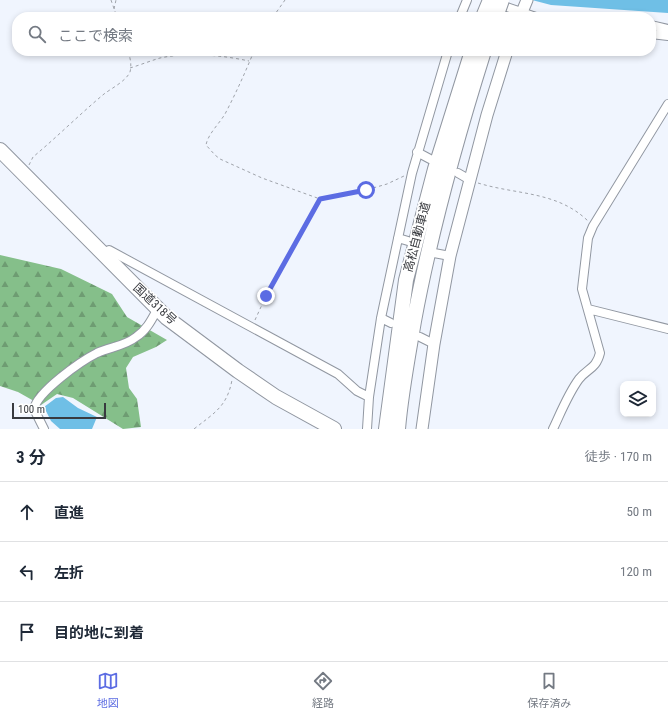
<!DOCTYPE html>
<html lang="ja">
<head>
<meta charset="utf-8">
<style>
	body { margin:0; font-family:"Roboto Condensed","Noto Sans JP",sans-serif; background:#f2f2f3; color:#1f2937 }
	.controls { position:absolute; right:12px; bottom:12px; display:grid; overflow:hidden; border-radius:8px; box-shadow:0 2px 6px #0003 }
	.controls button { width:36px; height:36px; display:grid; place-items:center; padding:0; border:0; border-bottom:1px solid #e0e1e3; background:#fff; color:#1f2937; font:20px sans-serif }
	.scale { position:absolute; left:12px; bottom:10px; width:94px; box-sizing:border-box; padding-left:4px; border:2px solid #383a3f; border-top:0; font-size:11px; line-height:14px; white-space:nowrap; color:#383a3f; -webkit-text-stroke:3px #fff; paint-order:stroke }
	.stop { position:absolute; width:12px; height:12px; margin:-9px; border:3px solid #5c6ce3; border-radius:50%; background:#fff }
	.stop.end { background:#5c6ce3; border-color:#fff; box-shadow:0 1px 4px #0008 }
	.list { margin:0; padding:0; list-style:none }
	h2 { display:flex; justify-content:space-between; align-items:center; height:52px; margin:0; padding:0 16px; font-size:17px }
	h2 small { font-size:13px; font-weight:400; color:#747a83 }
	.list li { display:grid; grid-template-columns:26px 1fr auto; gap:12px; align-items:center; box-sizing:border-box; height:60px; padding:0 16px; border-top:1px solid #e0e1e3 }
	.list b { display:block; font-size:15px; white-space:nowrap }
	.list em { font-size:13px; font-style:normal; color:#747a83 }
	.icon { flex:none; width:22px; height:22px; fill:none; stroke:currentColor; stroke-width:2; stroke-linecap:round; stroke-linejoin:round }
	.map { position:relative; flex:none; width:668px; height:429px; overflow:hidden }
	.search { position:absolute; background:#fff; box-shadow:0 2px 6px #0003; left:12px; right:12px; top:12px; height:44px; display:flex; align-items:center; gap:10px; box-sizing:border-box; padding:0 14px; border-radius:16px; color:#747a83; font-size:15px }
	.sheet { height:232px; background:#fff }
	nav { display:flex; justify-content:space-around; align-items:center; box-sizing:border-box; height:56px; border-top:1px solid #e0e1e3; background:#fff; font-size:11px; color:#747a83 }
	nav a { display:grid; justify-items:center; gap:2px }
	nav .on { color:#5c6ce3 }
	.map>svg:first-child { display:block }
</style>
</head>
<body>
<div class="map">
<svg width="668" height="429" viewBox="0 0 668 429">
	<defs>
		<pattern id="forest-firs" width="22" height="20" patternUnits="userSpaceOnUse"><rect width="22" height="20" fill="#85bf8a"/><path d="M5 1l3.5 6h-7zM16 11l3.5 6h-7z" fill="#6e9c72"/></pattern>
	</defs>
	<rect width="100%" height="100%" fill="#f0f5fe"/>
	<path fill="url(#forest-firs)" d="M 0,255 L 61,269 L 112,294 L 127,317 L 167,340 L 156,347 L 133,357 L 126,368 L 129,388 L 137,399 L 141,427 L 123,429 L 73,398 L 57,394 L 41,405 L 18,392 L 0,386 Z"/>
	<path fill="#6fbfe6" d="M 532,0 L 668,0 L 668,13 L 551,5 Z
		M 63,397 L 78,408 L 97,417 L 92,429 L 60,429 L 51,421 L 44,407 L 56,398 Z"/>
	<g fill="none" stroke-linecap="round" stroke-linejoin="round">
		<defs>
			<path id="street" d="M 498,4 L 536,17
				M 460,17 L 467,0
				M 651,25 L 668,29
				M 651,34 L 668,36
				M 417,152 L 430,159
				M 458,173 L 470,180
				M 398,238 L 408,241
				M 103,253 L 109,250 L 338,374 L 357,391 L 369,397
				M 434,253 L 450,256
				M 588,309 L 668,329
				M 381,318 L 391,323
				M 420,337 L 434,344
				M 44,429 L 34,409 C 37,392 81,361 97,353 C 110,347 125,346 136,337 C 147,330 152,319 158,308
				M 367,429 L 369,397 L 381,318 L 412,173 L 448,51
				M 553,429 C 561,412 568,394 579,379 C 588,368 596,369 600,353 L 582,289 L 588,238 L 593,226 L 668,104"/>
			<path id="secondary" d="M 520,17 L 527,0
				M 422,429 L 434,344 L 450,256 L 487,115 L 507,51"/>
			<path id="highway" d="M 0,150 L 167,318 L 238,371 L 276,397 L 334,429
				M 386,429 L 406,280 L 435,169 L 472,51
				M 398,429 C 401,393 408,357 414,321 C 431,229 456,140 484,51"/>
		</defs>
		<use href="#street" stroke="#9197a1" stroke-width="10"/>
		<use href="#secondary" stroke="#9197a1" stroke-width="13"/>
		<use href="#highway" stroke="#9197a1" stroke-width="16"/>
		<path stroke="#9fa3aa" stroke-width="1" stroke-dasharray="3 3" stroke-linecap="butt" d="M 111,0 L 117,17
			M 114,9 L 116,0
			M 273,17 L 285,0
			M 254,51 C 245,73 236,93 225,114 C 219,124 208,134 206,145 L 215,155 L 220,159 L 262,178 L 320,199 L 366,190 L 387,184 L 404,176
			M 130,68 C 140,65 150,61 160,58 C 188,52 221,55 249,61
			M 29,165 L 33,157 C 57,137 80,114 104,94 C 112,88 126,81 130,72 C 132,65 130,57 128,51
			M 478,183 C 517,195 557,191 588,221
			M 255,320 L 266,296 L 319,200
			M 194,429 C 214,413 227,407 232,380"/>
		<use href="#street" stroke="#fff" stroke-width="8"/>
		<use href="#secondary" stroke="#fff" stroke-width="11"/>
		<use href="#highway" stroke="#fff" stroke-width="14"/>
		<defs>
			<path id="highway-bridge" d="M 483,17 L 490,0
				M 496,17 L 502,0"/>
		</defs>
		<use href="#highway-bridge" stroke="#9197a1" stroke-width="16" stroke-linecap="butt"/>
		<use href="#highway-bridge" stroke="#fff" stroke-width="14"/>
	</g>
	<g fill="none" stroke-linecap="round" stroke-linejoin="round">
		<path stroke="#5c6ce3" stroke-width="5" d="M 266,296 L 320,199 L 366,190"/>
	</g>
	<g text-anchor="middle" stroke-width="3.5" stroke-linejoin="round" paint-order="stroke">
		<g font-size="12" fill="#383a3f" stroke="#fff">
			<text transform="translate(417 237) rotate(-75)" y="4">高松自動車道</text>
			<text transform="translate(155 304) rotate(43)" y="4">国道318号</text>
		</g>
	</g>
</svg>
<div class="controls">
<button><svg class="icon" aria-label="layers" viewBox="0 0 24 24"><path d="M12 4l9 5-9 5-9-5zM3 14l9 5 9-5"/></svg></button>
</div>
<div class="scale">100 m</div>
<div class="stop" style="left:366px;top:190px"></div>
<div class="stop end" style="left:266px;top:296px"></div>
<div class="search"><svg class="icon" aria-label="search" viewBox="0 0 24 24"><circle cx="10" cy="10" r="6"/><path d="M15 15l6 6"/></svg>ここで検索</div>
</div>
<section class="sheet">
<h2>3 分<small>徒歩 · 170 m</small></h2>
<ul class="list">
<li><svg class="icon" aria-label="ahead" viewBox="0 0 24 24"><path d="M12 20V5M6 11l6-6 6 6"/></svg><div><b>直進</b></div><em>50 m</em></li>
<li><svg class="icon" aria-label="left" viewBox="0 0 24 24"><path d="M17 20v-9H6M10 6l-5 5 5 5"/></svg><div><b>左折</b></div><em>120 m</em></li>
<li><svg class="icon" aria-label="arrive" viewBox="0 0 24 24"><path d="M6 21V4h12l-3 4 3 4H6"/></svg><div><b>目的地に到着</b></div></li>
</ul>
</section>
<nav>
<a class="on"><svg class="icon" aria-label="map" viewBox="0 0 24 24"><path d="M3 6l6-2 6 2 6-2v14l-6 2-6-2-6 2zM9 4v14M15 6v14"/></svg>地図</a>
<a><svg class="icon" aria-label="directions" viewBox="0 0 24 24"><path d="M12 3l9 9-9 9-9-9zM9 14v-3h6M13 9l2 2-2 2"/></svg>経路</a>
<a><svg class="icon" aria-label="saved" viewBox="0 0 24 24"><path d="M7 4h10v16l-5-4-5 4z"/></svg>保存済み</a>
</nav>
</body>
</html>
